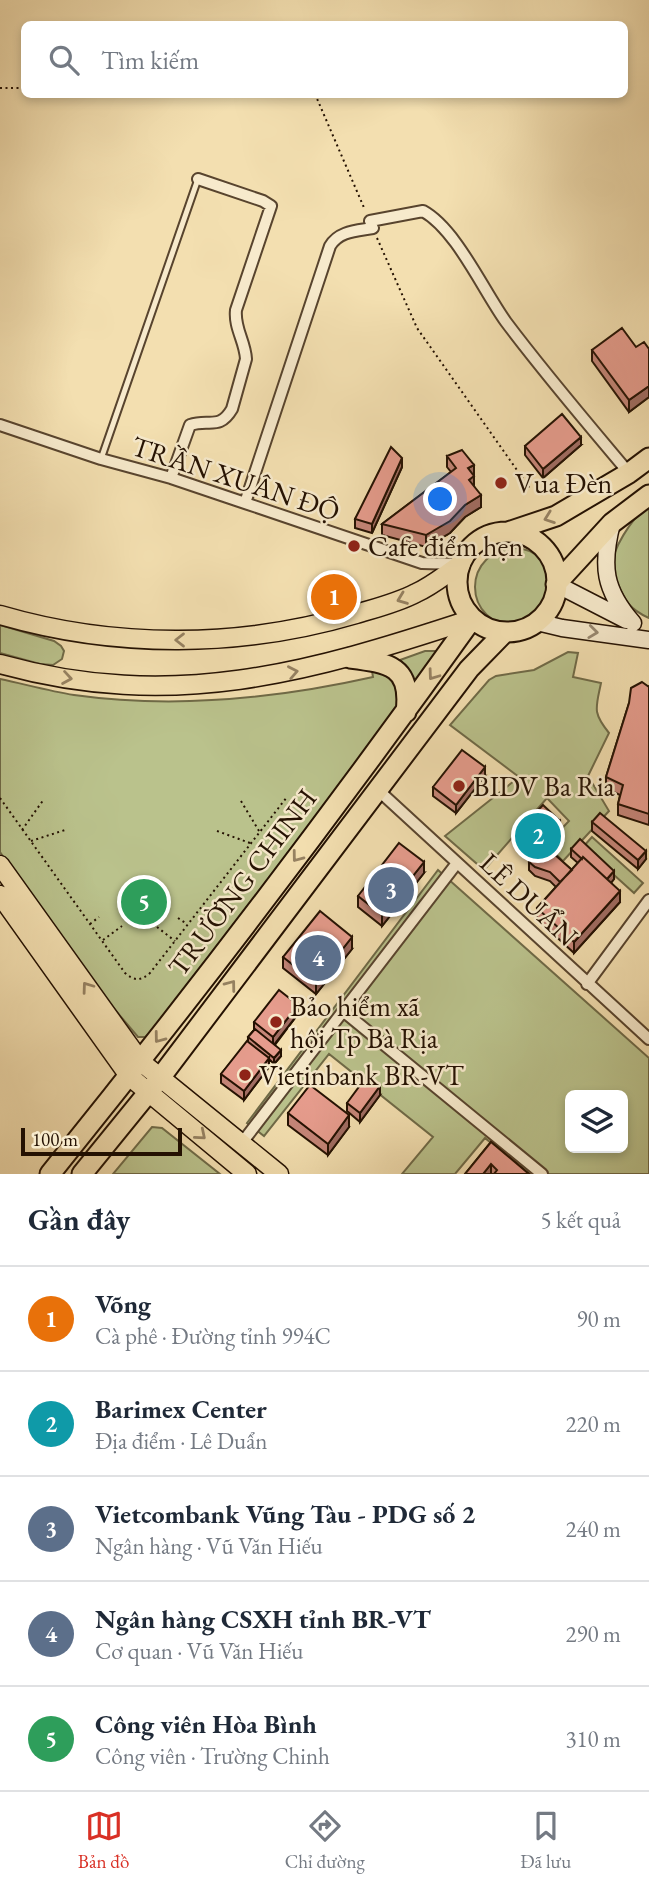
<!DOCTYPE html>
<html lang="vi">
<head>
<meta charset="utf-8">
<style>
	body { margin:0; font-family:"EB Garamond",serif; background:#f2f2f3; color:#1f2937 }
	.controls { position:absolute; right:21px; bottom:21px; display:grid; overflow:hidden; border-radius:10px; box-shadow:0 4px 10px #0003 }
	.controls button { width:63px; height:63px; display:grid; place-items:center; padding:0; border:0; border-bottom:2px solid #e0e1e3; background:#fff; color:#1f2937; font:35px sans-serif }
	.scale { position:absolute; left:21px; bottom:18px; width:161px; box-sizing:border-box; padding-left:7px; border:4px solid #241102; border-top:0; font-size:19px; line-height:24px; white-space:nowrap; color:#241102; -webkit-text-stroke:5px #f7eacc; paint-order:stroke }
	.you { position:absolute; left:441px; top:500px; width:24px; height:24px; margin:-18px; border:5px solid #fff; border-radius:50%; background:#1a73e8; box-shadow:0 0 0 10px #1a73e833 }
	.badge { display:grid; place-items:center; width:46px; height:46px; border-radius:50%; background:#d93025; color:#fff; font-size:23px; font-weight:700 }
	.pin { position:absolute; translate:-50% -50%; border:4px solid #fff; box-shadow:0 2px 7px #0006 }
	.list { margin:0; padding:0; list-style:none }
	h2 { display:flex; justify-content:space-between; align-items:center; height:91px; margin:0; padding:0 28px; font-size:30px }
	h2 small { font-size:23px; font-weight:400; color:#747a83 }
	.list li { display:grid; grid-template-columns:46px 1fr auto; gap:21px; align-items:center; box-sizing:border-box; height:105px; padding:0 28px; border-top:2px solid #e0e1e3 }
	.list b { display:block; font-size:26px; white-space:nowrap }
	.list p { margin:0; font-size:23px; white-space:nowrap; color:#747a83 }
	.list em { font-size:23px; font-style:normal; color:#747a83 }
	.icon { flex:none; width:38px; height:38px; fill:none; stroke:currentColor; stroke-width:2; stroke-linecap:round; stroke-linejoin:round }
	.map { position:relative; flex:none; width:649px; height:1174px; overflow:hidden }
	.search { position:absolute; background:#fff; box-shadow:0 4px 10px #0003; left:21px; right:21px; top:21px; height:77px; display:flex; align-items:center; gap:18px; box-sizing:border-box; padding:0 24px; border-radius:10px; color:#747a83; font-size:26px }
	.sheet { height:616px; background:#fff }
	nav { display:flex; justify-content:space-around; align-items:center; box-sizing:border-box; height:98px; border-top:2px solid #e0e1e3; background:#fff; font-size:19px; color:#747a83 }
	nav a { display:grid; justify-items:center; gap:4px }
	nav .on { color:#d93025 }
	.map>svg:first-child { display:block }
</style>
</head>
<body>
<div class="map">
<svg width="649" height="1174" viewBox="0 0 649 1174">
	<rect width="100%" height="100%" fill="#f3dfb0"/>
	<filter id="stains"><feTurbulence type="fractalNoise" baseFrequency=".00286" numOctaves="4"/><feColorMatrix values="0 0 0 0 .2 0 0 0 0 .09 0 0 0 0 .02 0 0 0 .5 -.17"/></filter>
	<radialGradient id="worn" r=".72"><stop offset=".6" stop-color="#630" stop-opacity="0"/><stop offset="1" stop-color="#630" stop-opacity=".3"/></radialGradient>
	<path fill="#bac28c" stroke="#6f6a47" stroke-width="2" fill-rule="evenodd" d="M 649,505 L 649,618 C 629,609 625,601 617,582 C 615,579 612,576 612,572 C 609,551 633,517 649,505 Z
		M475 587a39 39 0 1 1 78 0a39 39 0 1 1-78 0Z
		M 0,625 L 54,641 L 61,646 L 64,651 L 62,659 L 53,665 L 40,664 L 0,653 Z
		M 425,651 L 435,651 L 438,653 L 417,689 L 409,671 L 400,660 Z
		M 568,652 L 578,653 L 573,677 L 601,683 C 596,708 592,712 609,733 L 588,776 L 609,811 L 563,861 L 546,845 L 569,821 L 547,798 L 484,870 L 445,836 L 519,777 L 450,725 L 489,680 L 496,676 L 534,670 Z
		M 372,671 L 390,671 L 405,701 L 158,1027 L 145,1037 L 138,1037 L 89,979 L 0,852 L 0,679 C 24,684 49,691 74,695 C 174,709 275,699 373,677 Z
		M 592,837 L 643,883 L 634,893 L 583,847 Z
		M 438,870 L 649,1058 L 649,1174 L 528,1174 L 485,1138 L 455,1174 L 402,1174 L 433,1137 L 329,1054 L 264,1136 L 247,1123 ZM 570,1095 L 623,1095 L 623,1148 L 570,1148 Z
		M 152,1127 L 162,1128 L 220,1174 L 113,1174 Z"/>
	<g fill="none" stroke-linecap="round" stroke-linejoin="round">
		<defs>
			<path id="lane" d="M 101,459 L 198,179"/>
			<path id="street" d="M 370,221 L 423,211 C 456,229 483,290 506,322 C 545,374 587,423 629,473
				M 0,425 L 101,459 L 171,478 L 245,503 L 422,563 L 458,564
				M 171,478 L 190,425 C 209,418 219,431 232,409 L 246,359 C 245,341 234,328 236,310 L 271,206 L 263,201 L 198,179
				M 245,503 L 330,246 C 339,231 356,231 373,228
				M 378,790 L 649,1039
				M 587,984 L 649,900
				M 343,1011 L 542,1174
				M 241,1144 L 457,863"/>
			<path id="secondary" d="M 612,523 C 601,566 604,590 633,623
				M 556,584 L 626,620
				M 537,622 L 562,628 L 649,640"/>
			<path id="primary" d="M 0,615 C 116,649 241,648 356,614 C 376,608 397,603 416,593 C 432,586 446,574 461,564
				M 0,664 C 173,712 308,673 472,619
				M 0,865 L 141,1062 L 279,1174
				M 0,895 L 129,1076 L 247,1174"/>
			<path id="highway" d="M 508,532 L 556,516 L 629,473 L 649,458
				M457 582a50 50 0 1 1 100 0a50 50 0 1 1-100 0Z
				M 556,584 L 612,523 L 649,495
				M 350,658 C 389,663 412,666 406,712
				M 50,1174 C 196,993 337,808 472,619
				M 82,1174 L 160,1078 L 469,669 L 505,632"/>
		</defs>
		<use href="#lane" stroke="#58442e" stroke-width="9"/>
		<use href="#street" stroke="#58442e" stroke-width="14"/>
		<use href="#secondary" stroke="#241102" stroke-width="19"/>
		<use href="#primary" stroke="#241102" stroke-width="21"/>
		<use href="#highway" stroke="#241102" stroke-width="23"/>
		<path stroke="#241102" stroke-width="2" stroke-dasharray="2 3.5" stroke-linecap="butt" d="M 0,88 L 24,88
			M 315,94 L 365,210
			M 377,238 L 417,328 L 531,490
			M 0,798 L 125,973 C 134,981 141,981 150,973 L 287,797
			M 241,801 L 259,831
			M 22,830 L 44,799
			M 217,831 L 250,843
			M 31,841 L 65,830
			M 178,918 L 187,924
			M 90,924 L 99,917
			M 157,927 L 175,941
			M 103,940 L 122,926"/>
		<use href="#lane" stroke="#f7eacc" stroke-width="5"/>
		<use href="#street" stroke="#f7eacc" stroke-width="10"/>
		<use href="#secondary" stroke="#f7eacc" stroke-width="16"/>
		<use href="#primary" stroke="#f3dfb0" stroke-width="18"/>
		<use href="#highway" stroke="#f3dfb0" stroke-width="19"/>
	</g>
	<path fill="#c68679" stroke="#241102" stroke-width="2" d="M 636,347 L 649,349 L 649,397 L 629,412 L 592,361 L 592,350 Z
		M 581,445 L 543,478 L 525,455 L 525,446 Z
		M 447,456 L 474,465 L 474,486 L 481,507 L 465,517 L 450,533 L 426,547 L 382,535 L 382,524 L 451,472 L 447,467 Z
		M 402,467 L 372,533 L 355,528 L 355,519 Z
		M 649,686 L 649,825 L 618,815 L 618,804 L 620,795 L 606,788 L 606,777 L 629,703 Z
		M 485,776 L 456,813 L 433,796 L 433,787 Z
		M 592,822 L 646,859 L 638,869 L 592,831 Z
		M 560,830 L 545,846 L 572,870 L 578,863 L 571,857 L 571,849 L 614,879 L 611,883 L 620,902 L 574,953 L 537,919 L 537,908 L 556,887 L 550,881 L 535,876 L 529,870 L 529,862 L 533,857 L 516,842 L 516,833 Z
		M 424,873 L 382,926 L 358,907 L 358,896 Z
		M 352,949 L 316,994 L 283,968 L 283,957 Z
		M 298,1014 L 275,1045 L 281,1056 L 274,1064 L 269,1059 L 269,1067 L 244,1100 L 221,1083 L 221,1074 L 248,1042 L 248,1037 L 254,1030 L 254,1022 Z
		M 380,1095 L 360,1122 L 347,1111 L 347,1103 Z
		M 288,1113 L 349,1127 L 328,1155 L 288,1125 Z
		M 491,1142 L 529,1174 L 465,1174 Z"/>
	<path fill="#a16d63" stroke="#241102" stroke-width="2" d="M 649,386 L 649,397 L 629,412 L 629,400 Z
		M 581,437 L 581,445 L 543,478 L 543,469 Z
		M 402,458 L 402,467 L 372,533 L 372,524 Z
		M 474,465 L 474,487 L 469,492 L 468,468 Z
		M 481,495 L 481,507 L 465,517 L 450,533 L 426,547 L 426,535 L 465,505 Z
		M 485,767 L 485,776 L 456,813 L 456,805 Z
		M 560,821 L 560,830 L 534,858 L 534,849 Z
		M 646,851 L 646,859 L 638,869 L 638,860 Z
		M 424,862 L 424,873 L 382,926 L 382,915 Z
		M 614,871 L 614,879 L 606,889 L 606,880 Z
		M 620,891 L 620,902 L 574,953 L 574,942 Z
		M 352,937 L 352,949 L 316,994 L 316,983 Z
		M 298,1005 L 298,1014 L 273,1046 L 273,1037 Z
		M 281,1050 L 281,1056 L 274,1064 L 274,1058 Z
		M 269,1058 L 269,1067 L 244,1100 L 244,1091 Z
		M 380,1086 L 380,1095 L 360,1122 L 360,1113 Z
		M 349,1115 L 349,1127 L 328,1155 L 328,1144 Z
		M 491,1164 L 491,1174 L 483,1174 Z"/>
	<path fill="#e69c8d" stroke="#241102" stroke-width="2" d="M 622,328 L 636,347 L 644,342 L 649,349 L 649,386 L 629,400 L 592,350 Z
		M 562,414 L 581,437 L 543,469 L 525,446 Z
		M 391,447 L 402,458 L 372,524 L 355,519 Z
		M 462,450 L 474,465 L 468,468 L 474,476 L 469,480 L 481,495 L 465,505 L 450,521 L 426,535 L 382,524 L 456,468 L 447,456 Z
		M 642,682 L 649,687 L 649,814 L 618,804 L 623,785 L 606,777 L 629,703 L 631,688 Z
		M 462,750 L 485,767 L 456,805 L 433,787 Z
		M 543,805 L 560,821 L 534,849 L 516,833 Z
		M 600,813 L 646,851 L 638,860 L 592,822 Z
		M 580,839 L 614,871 L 607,879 L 583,857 L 582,859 L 571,849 Z
		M 399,843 L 424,862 L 382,915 L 358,896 Z
		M 544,845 L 572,870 L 560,882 L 550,872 L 535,867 L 529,862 Z
		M 583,857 L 620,891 L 574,942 L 537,908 Z
		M 320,911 L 352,937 L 316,983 L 283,957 Z
		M 279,990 L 298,1005 L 273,1037 L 254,1022 Z
		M 255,1029 L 281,1050 L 274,1058 L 248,1037 Z
		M 247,1041 L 269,1058 L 244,1091 L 221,1074 Z
		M 367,1076 L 380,1086 L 360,1113 L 347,1103 Z
		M 310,1085 L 349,1115 L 328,1144 L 288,1113 Z
		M 491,1142 L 529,1174 L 494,1174 L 497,1170 L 491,1164 L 483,1174 L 465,1174 Z"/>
	<defs><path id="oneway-chevron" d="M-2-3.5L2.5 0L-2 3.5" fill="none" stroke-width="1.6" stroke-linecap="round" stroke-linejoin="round" transform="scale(1.75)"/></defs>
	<g stroke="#968262">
		<use href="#oneway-chevron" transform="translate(549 518) rotate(160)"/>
		<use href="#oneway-chevron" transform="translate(402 599) rotate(159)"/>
		<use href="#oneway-chevron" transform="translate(180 640) rotate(-180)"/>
		<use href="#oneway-chevron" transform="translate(293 672) rotate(-11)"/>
		<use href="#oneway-chevron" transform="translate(433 675) rotate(126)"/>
		<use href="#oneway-chevron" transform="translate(67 678) rotate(9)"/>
		<use href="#oneway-chevron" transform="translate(297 857) rotate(127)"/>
		<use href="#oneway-chevron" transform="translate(231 985) rotate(-53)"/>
		<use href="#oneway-chevron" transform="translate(87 987) rotate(-126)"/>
		<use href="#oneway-chevron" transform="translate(159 1038) rotate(127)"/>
		<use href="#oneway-chevron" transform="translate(201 1135) rotate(40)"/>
	</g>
	<use stroke="#988871" href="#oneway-chevron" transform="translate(593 632) rotate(7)"/>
	<g fill="#8f2418" stroke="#f7eacc" stroke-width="2.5">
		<circle cx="501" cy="483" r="7"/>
		<circle cx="354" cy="546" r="7"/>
		<circle cx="459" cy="786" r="7"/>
		<circle cx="276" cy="1022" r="7"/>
		<circle cx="245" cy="1075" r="7"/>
	</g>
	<g text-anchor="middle" stroke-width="5" stroke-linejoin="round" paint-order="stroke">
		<g font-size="28" fill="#241102" stroke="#f7eacc">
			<text transform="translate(236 478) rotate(18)" y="10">TRẦN XUÂN ĐỘ</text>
			<text transform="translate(242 882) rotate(-53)" y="10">TRƯỜNG CHINH</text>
			<text transform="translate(529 899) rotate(43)" y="10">LÊ DUẨN</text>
		</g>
		<g font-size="28" fill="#241102" stroke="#f7eacc" text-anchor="start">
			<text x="515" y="493">Vua Đèn</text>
			<text x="368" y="556">Cafe điểm hẹn</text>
			<text x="473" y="796">BIDV Ba Ria</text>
			<text x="290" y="1016">Bảo hiểm xã<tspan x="290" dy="32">hội Tp Bà Rịa</tspan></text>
			<text x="259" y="1085">Vietinbank BR-VT</text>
		</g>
	</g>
	<rect width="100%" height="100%" filter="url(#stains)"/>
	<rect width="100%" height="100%" fill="url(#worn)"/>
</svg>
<div class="controls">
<button><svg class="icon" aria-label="layers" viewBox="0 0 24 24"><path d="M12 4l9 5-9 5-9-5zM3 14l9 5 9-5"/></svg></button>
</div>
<div class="scale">100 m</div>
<div class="you"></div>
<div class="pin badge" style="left:334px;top:597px;background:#e8710a">1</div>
<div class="pin badge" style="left:538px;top:836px;background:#0f9aa8">2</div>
<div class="pin badge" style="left:391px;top:890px;background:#5c6f8a">3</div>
<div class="pin badge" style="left:318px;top:958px;background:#5c6f8a">4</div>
<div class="pin badge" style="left:144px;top:902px;background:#2e9e5b">5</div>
<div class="search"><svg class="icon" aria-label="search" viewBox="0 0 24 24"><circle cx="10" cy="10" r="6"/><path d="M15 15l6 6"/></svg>Tìm kiếm</div>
</div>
<section class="sheet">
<h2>Gần đây<small>5 kết quả</small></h2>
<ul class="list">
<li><span class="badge" style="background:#e8710a">1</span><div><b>Võng</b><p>Cà phê · Đường tỉnh 994C</p></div><em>90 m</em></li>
<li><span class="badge" style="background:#0f9aa8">2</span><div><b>Barimex Center</b><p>Địa điểm · Lê Duẩn</p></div><em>220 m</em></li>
<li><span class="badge" style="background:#5c6f8a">3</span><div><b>Vietcombank Vũng Tàu - PDG số 2</b><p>Ngân hàng · Vũ Văn Hiếu</p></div><em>240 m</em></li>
<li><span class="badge" style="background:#5c6f8a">4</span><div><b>Ngân hàng CSXH tỉnh BR-VT</b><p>Cơ quan · Vũ Văn Hiếu</p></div><em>290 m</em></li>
<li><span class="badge" style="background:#2e9e5b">5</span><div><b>Công viên Hòa Bình</b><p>Công viên · Trường Chinh</p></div><em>310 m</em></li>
</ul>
</section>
<nav>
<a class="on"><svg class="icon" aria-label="map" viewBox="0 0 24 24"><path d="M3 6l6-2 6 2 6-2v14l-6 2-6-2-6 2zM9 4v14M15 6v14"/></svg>Bản đồ</a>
<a><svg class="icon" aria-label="directions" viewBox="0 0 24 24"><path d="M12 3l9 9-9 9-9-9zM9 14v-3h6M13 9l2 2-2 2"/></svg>Chỉ đường</a>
<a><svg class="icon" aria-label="saved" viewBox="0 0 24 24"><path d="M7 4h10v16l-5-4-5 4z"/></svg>Đã lưu</a>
</nav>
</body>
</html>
